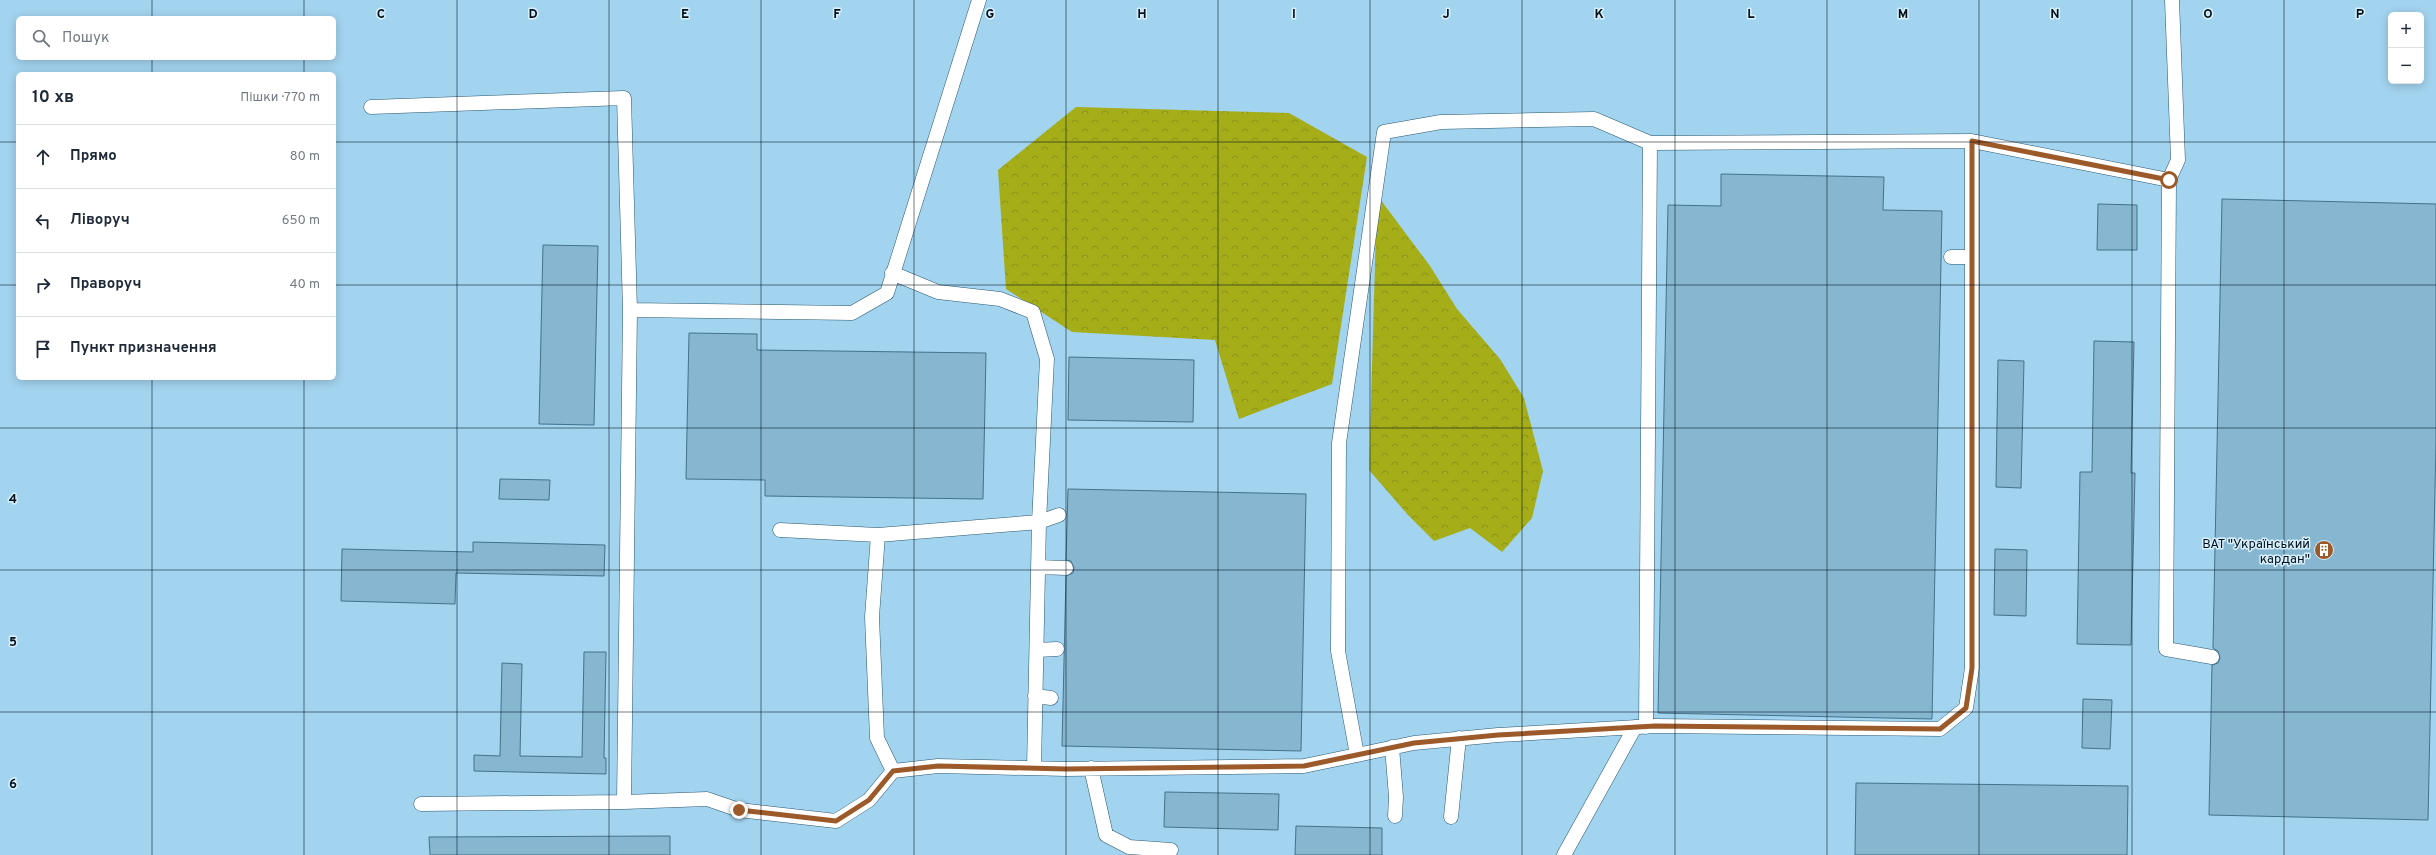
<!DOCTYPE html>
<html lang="uk">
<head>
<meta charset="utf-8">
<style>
	body { margin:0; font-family:Overpass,sans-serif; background:#f6f6f7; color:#1f2937 }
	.controls { position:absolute; right:12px; top:12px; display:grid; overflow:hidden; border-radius:6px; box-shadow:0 2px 10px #0003 }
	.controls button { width:36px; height:36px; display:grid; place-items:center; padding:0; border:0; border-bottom:1px solid #e0e1e3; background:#fff; color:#1f2937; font:20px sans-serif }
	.stop { position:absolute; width:12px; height:12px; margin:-9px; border:3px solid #9c5929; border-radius:50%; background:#fff }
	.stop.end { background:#9c5929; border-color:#fff; box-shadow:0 1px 4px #0008 }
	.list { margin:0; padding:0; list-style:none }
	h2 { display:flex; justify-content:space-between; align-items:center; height:52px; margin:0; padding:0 16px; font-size:17px }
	h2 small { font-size:13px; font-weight:400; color:#747a83 }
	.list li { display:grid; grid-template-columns:26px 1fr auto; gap:12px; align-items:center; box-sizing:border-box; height:64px; padding:0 16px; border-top:1px solid #e0e1e3 }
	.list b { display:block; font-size:15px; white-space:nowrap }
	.list em { font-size:13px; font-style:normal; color:#747a83 }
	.icon { flex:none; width:22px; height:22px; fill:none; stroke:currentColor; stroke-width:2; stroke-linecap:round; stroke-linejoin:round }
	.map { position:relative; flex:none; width:2436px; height:855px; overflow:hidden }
	.search { position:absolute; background:#fff; box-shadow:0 2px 10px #0003; left:16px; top:16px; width:320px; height:44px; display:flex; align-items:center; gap:10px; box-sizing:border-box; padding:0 14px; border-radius:6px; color:#747a83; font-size:15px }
	.panel { position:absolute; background:#fff; box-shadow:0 2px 10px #0003; left:16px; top:72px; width:320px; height:308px; border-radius:6px }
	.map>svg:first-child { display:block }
</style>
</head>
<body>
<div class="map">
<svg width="2436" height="855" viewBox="0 0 2436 855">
	<defs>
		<pattern id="forest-crowns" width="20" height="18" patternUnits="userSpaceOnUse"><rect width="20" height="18" fill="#a5ad19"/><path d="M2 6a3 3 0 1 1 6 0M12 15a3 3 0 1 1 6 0" fill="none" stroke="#8c9416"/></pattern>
	</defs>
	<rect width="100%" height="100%" fill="#a2d3ef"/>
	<path fill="url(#forest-crowns)" d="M 1076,107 L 1289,113 L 1367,157 L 1332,384 L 1239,419 L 1215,340 L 1072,332 L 1006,289 L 998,170 Z
		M 1377,195 L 1430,266 L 1457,309 L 1500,359 L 1524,398 L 1543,471 L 1532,518 L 1502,552 L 1470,528 L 1434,541 L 1408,515 L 1369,470 Z"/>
	<path fill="#86b6d0" stroke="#44728b" d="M 1721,174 L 1884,177 L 1883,210 L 1942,211 L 1932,719 L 1658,713 L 1668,205 L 1721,206 Z
		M 2222,199 L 2436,204 L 2436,442 L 2428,820 L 2209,815 L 2212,665 L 2218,663 L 2220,658 L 2218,651 L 2213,648 Z
		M 2098,204 L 2137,205 L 2137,250 L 2097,250 Z
		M 543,245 L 598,246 L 594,425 L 539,424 Z
		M 689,333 L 757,334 L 757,350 L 986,353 L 983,499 L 765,496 L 765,480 L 686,479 Z
		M 2094,341 L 2134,342 L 2131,473 L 2135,473 L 2131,645 L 2077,644 L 2080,472 L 2092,472 Z
		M 1069,357 L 1194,360 L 1193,422 L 1068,420 Z
		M 1998,360 L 2024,361 L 2021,488 L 1996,487 Z
		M 500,479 L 550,480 L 549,500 L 499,499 Z
		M 1068,489 L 1306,494 L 1301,751 L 1062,746 L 1066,576 L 1073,573 L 1074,568 L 1071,561 L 1066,560 Z
		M 473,542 L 605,545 L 604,576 L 456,573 L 455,604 L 341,601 L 342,549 L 473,552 Z
		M 1995,549 L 2027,550 L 2026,616 L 1994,615 Z
		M 584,652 L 606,652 L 604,758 L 606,758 L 606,774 L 474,771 L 474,755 L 500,756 L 502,663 L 522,664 L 520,756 L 582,757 Z
		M 2083,699 L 2112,700 L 2110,749 L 2082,748 Z
		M 1856,783 L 2128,786 L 2127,855 L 1855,855 Z
		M 1165,792 L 1279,794 L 1278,830 L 1164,827 Z
		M 1296,826 L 1382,828 L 1382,855 L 1295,855 Z
		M 670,836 L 670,855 L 430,855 L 429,837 Z"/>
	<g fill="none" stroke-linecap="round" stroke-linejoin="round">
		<defs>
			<path id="street" d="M 371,107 L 624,98 L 630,310 L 852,313 L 887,293 L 979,0
				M 2169,180 L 2166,649 L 2212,657
				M 1951,257 L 1972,257
				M 780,530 L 878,535 L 1039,522 L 1047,359 L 1033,312 L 1000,299 L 938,292 L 892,273
				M 878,535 L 872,617 L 877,738 L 893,771
				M 1038,567 L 1066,568
				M 1037,650 L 1057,649
				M 1035,696 L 1051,698
				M 1646,727 L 1650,143 L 1972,141
				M 1392,747 L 1396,797 L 1395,816
				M 1357,755 L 1338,651 L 1339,443 L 1384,132 L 1441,122 L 1594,119 L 1650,143
				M 1034,768 L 1039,522 L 1059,515
				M 1091,768 L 1106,835 L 1129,847 L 1171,850
				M 624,802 L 707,799 L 739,810 L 836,821 L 869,800 L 893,771 L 938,766 L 1066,769 L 1304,766 L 1414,743 L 1498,735 L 1655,726 L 1940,729 L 1966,708 L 1972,668 L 1972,141 L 2169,180 L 2178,160 L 2172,0
				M 421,804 L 624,802 L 630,310
				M 1451,817 L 1459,738
				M 1564,855 L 1635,727"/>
		</defs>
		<use href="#street" stroke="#2a586f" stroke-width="15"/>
		<use href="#street" stroke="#fff" stroke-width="14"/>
	</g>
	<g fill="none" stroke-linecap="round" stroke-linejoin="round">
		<path stroke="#9c5929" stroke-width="5" d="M 739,810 L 836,821 L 869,800 L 893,771 L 938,766 L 1066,769 L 1304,766 L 1414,743 L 1498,735 L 1655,726 L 1940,729 L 1966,708 L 1972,668 L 1972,141 L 2169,180"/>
	</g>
	<path fill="none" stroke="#011019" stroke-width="1" stroke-opacity="0.55" d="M 152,0 L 152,18M 304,0 L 304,18M 457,0 L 457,855M 609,0 L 609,855M 761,0 L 761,855M 914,0 L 914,855M 1066,0 L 1066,855M 1218,0 L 1218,855M 1370,0 L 1370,855M 1522,0 L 1522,855M 1675,0 L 1675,855M 1827,0 L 1827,855M 1979,0 L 1979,855M 2132,0 L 2132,855M 2284,0 L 2284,855M 152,58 L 152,74M 304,58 L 304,74M 0,142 L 18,142M 334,142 L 2436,142M 0,285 L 18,285M 334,285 L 2436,285M 152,378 L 152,855M 304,378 L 304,855M 0,428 L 2436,428M 0,570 L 2436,570M 0,712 L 2436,712"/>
	<defs>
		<symbol id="building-disc" viewBox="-11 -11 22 22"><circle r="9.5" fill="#9c5929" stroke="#d8f0fe"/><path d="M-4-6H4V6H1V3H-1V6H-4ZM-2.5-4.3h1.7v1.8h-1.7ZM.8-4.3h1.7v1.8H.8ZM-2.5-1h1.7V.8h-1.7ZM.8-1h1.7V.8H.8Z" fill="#fff"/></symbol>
	</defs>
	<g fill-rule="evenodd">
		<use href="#building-disc" x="2313" y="539" width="22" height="22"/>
	</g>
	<g text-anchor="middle" stroke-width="3" stroke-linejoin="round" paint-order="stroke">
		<g font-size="13" fill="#011019" stroke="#d8f0fe" text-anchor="end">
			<text x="2310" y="548">ВАТ "Український<tspan x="2310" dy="15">кардан"</tspan></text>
		</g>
	</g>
	<g font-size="13" text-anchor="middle" font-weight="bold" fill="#011019" stroke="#d8f0fe" stroke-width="3" stroke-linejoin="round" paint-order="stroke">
		<text x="381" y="18">C</text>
		<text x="533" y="18">D</text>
		<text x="685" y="18">E</text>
		<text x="837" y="18">F</text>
		<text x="990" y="18">G</text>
		<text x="1142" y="18">H</text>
		<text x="1294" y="18">I</text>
		<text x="1446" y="18">J</text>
		<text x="1599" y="18">K</text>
		<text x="1751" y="18">L</text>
		<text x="1903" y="18">M</text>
		<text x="2055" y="18">N</text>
		<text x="2208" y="18">O</text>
		<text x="2360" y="18">P</text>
		<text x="13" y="503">4</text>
		<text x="13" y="646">5</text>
		<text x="13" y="788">6</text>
	</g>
</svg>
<div class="controls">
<button>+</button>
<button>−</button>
</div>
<div class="stop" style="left:2169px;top:180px"></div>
<div class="stop end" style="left:739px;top:810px"></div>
<div class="search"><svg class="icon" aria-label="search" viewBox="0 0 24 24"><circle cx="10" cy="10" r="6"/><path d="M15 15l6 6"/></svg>Пошук</div>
<section class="panel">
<h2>10 хв<small>Пішки · 770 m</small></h2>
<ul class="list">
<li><svg class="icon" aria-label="ahead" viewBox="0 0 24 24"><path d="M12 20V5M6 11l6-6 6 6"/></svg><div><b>Прямо</b></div><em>80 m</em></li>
<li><svg class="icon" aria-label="left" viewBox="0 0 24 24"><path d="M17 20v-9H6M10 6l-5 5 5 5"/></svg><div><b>Ліворуч</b></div><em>650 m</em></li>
<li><svg class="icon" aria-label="right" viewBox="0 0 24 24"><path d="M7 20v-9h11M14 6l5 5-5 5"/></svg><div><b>Праворуч</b></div><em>40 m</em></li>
<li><svg class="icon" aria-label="arrive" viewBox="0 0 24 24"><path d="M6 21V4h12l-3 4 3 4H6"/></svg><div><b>Пункт призначення</b></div></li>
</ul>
</section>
</div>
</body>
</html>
